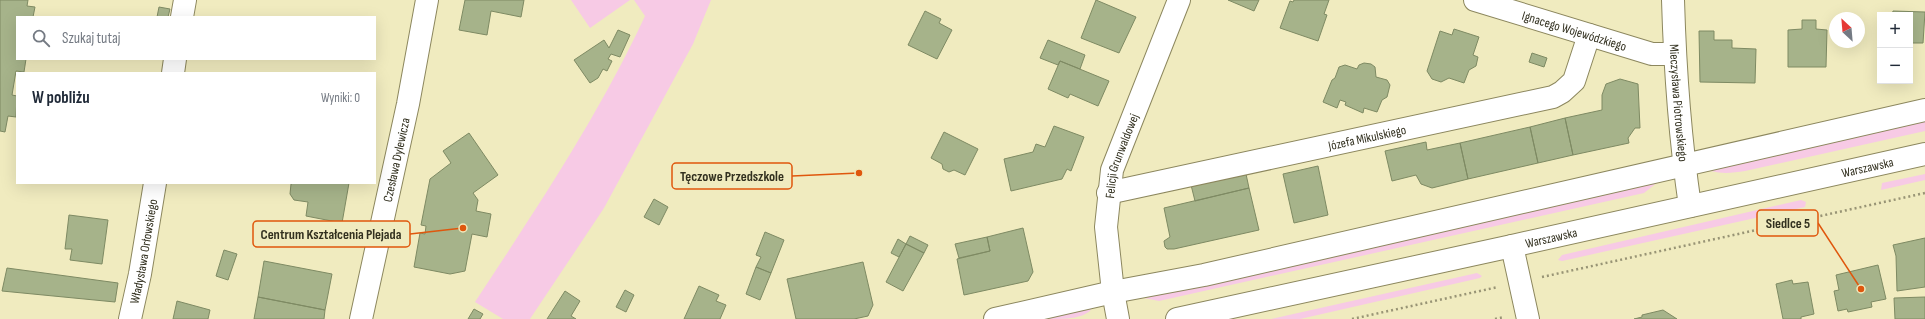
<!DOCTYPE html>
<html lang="pl">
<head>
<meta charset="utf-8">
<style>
	body { margin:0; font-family:"Sofia Sans Condensed",sans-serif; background:#f2f2f3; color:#1f2937 }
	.controls { position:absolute; right:12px; top:12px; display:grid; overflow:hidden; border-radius:0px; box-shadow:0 4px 16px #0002 }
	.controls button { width:36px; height:36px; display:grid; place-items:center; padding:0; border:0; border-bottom:1px solid #e0e1e3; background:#fff; color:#1f2937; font:20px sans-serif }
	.compass { position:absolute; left:1829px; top:12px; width:36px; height:36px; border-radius:50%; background:#fff; box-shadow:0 4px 16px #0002; rotate:334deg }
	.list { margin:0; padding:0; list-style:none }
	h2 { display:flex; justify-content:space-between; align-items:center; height:52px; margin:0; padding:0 16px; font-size:17px }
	h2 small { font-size:13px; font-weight:400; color:#747a83 }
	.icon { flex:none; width:22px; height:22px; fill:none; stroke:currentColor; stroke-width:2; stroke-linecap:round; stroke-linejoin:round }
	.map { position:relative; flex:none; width:1925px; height:319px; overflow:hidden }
	.search { position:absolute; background:#fff; box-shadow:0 4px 16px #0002; left:16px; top:16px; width:360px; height:44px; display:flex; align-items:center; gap:10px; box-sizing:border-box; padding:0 14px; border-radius:0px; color:#747a83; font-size:15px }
	.panel { position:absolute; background:#fff; box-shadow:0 4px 16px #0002; left:16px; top:72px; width:360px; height:112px; border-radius:0px }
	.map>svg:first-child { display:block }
</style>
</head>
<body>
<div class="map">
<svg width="1925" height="319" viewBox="0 0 1925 319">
	<rect width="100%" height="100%" fill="#f0ebbf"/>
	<path fill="#f7cae5" d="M 571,0 L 630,0 L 590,28 Z
		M 634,0 L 711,0 L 693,44 L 604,208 L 530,319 L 503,319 L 475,302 C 536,209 598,117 645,16 Z
		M 1925,117 L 1925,131 L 1745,171 C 1733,173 1722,174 1711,171 L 1709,168 Z
		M 1925,174 L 1925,180 L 1881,190 L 1882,183 Z
		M 1658,182 L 1644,193 L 1159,301 L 1144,298 L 1142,296 Z
		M 1801,200 L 1806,202 L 1805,207 L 1562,261 L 1558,260 L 1562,255 Z
		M 1477,273 L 1482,276 L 1480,278 L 1300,319 L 1271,319 Z
		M 1092,308 C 1086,319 1063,319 1050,319 L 1049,314 Z"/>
	<path fill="#a6b38a" stroke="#7e8a63" d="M 0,0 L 28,0 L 27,6 L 35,7 L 33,17 L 17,17 L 17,59 L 26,59 L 24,72 L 16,71 L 12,95 L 17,96 L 16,117 L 8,116 L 5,132 L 0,131 Z
		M 465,0 L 524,0 L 521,17 L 491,11 L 487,35 L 459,30 Z
		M 1096,0 L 1136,17 L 1119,53 L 1081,38 Z
		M 1228,0 L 1259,0 L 1254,11 Z
		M 1294,0 L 1329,0 L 1324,14 L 1327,15 L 1318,41 L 1280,28 L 1290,1 L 1293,2 Z
		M 159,7 L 170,9 L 168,17 L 157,17 Z
		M 925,11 L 941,19 L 939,23 L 952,30 L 937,59 L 908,45 Z
		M 1893,11 L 1925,12 L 1923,43 L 1910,43 L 1910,15 L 1892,15 Z
		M 1802,20 L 1816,20 L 1816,29 L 1827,30 L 1826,67 L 1788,67 L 1788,30 L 1802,29 Z
		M 1454,29 L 1479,37 L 1473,55 L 1478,57 L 1476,66 L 1469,70 L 1464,83 L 1449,78 L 1441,82 L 1432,79 L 1427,71 L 1440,31 L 1452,35 Z
		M 618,30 L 630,35 L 620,57 L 611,54 L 608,59 L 612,61 L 607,71 L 603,69 L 598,78 L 590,83 L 574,60 L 604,40 L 609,48 Z
		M 1699,31 L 1714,31 L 1714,40 L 1732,40 L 1732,48 L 1756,49 L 1755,83 L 1700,82 Z
		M 1048,40 L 1085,55 L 1080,69 L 1060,61 L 1058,65 L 1040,58 Z
		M 1532,53 L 1547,58 L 1544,67 L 1529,62 Z
		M 1060,61 L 1109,81 L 1098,106 L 1070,94 L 1068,98 L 1048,89 Z
		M 1364,63 L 1371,64 L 1375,67 L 1376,77 L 1387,80 L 1390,85 L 1387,97 L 1382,100 L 1377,112 L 1364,108 L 1363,113 L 1345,105 L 1346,102 L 1340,100 L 1337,108 L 1323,102 L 1332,80 L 1335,78 L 1339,67 L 1345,65 L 1357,69 L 1359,65 Z
		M 1620,79 L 1638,84 L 1640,128 L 1635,128 L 1628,138 L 1629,143 L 1573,155 L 1565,118 L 1602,110 L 1602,95 L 1606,84 Z
		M 1565,118 L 1573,155 L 1538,163 L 1530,127 Z
		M 1054,126 L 1084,137 L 1071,171 L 1067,169 L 1062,179 L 1011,191 L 1004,159 L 1033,152 L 1036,144 L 1045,147 Z
		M 1530,127 L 1538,163 L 1468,179 L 1460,143 Z
		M 944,132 L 978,149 L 965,175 L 954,170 L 949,172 L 943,169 L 942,164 L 931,158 Z
		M 469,133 L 498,175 L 473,193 L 478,200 L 476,211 L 491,214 L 487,237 L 472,234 L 465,271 L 450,274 L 414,267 L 420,233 L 425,234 L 426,226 L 421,225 L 430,179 L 451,163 L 443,151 Z
		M 1426,142 L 1427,150 L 1460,143 L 1468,179 L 1432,188 L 1421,184 L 1416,175 L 1392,181 L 1385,151 Z
		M 1318,166 L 1328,215 L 1294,223 L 1283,174 Z
		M 1246,174 L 1249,188 L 1195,201 L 1191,185 Z
		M 293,183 L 349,183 L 342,223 L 306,216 L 308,202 L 294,200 L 290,194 L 291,184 Z
		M 1249,188 L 1259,230 L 1174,249 L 1167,249 L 1165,247 L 1164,241 L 1170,237 L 1164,208 Z
		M 654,199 L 668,207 L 659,225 L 644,217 Z
		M 69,215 L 108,220 L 102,264 L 70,260 L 72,249 L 65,249 Z
		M 1023,228 L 1033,272 L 1028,281 L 964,295 L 957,259 L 990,251 L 987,237 Z
		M 765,232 L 784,240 L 771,273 L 756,267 L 761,257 L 756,255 Z
		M 910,236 L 928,245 L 924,253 L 906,244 Z
		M 987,237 L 990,251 L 959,258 L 955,244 Z
		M 1925,238 L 1925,287 L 1897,291 L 1896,256 L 1893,245 Z
		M 898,239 L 906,244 L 899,257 L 891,253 Z
		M 906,244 L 924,253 L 903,291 L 886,282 Z
		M 224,250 L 237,254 L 228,280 L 216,276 Z
		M 264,261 L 332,274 L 325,310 L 258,297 Z
		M 863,262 L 873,305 L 868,316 L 854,319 L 796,319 L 787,279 Z
		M 1878,265 L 1886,299 L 1871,302 L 1872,307 L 1848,312 L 1847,309 L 1838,311 L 1834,291 L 1839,290 L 1836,275 Z
		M 756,267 L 771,273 L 760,300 L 746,294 Z
		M 7,268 L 118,283 L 115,302 L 2,291 Z
		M 1792,280 L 1793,284 L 1808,282 L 1814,314 L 1801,317 L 1801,319 L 1783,319 L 1776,284 Z
		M 699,286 L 719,295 L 716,301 L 726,305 L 720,319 L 684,319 Z
		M 625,290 L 634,295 L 626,312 L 616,307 Z
		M 565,291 L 580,301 L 571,316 L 576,319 L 547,319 Z
		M 258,297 L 325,310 L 324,319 L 254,319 Z
		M 1925,297 L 1925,319 L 1895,319 L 1894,298 Z
		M 177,301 L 210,310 L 208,319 L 173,319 Z
		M 474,309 L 483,314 L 480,319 L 468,319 Z
		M 1663,310 L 1677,319 L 1634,319 L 1642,317 L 1642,315 Z"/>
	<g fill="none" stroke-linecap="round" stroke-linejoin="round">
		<defs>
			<g id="minor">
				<path id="s1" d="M 1475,0 L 1652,54 L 1674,54"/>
				<path id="s2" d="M 1673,0 C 1675,69 1680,138 1690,206"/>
				<path d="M 182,17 L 185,0"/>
				<path d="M 173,73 L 175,59"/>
				<path id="s3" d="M 1108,193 L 1553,97 L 1562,92 L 1574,81 L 1589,35"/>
				<path d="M 1512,246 L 1528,319"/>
				<path id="s4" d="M 130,319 L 140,274 L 155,183"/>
				<path id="s5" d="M 361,319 L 408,104 L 427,0"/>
				<path d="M 995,319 L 1113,292 L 1204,275 L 1925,110"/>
				<path id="s6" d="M 1118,319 L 1113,292 L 1106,227 L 1112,170 L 1179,0"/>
			</g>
			<g id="secondary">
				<path id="s7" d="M 1177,319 L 1512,246 L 1925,154"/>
			</g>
		</defs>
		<use href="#minor" stroke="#8c875e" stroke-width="24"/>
		<use href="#secondary" stroke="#8c875e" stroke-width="24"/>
		<path stroke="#989475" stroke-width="2.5" stroke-dasharray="2 3" stroke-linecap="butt" d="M 1542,277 L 1925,193
			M 1352,319 L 1498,287
			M 1495,319 L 1504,317"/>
		<use href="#minor" stroke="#fff" stroke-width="22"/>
		<use href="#secondary" stroke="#fff" stroke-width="22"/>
	</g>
	<g text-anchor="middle" stroke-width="3" stroke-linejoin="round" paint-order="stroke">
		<g font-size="13" fill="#32301f" stroke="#f0ebbf">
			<text dy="5" stroke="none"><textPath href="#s1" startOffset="104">Ignacego Wojewódzkiego</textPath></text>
			<text dy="5" stroke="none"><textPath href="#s2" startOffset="103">Mieczysława Piotrowskiego</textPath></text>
			<text dy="5" stroke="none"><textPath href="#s3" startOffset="265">Józefa Mikulskiego</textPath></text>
			<text dy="5" stroke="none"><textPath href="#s6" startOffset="166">Felicji Grunwaldowej</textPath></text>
			<text dy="5" stroke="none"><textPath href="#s5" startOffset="163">Czesława Dylewicza</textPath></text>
			<text dy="5" stroke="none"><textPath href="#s7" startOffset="707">Warszawska</textPath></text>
			<text dy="5" stroke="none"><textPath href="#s7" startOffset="383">Warszawska</textPath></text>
			<text dy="5" stroke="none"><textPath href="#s4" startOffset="69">Władysława Orłowskiego</textPath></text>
		</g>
	</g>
	<path fill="none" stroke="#df570d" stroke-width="1.5" d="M859 173L792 176M1861 289L1818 223M463 228L410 234"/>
	<g fill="#df570d" stroke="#f0ebbf" stroke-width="1.5">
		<circle cx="859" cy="173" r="4"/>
		<circle cx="1861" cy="289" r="4"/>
		<circle cx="463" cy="228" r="4"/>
	</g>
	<g fill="#f0ebbf" stroke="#df570d" stroke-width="1.5">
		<rect x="672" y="163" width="120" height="26" rx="4"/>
		<rect x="1757" y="210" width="61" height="26" rx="4"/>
		<rect x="253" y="221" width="157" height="26" rx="4"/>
	</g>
	<g font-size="14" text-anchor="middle" font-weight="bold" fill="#32301f">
		<text x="732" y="181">Tęczowe Przedszkole</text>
		<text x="1788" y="228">Siedlce 5</text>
		<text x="331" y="239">Centrum Kształcenia Plejada</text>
	</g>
</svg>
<div class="controls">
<button>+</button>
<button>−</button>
</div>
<svg class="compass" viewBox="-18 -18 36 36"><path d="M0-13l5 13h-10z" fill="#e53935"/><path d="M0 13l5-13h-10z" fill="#747a83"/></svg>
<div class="search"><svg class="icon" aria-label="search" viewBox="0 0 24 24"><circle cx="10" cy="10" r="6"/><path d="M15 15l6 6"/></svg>Szukaj tutaj</div>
<section class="panel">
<h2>W pobliżu<small>Wyniki: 0</small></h2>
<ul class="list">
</ul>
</section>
</div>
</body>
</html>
